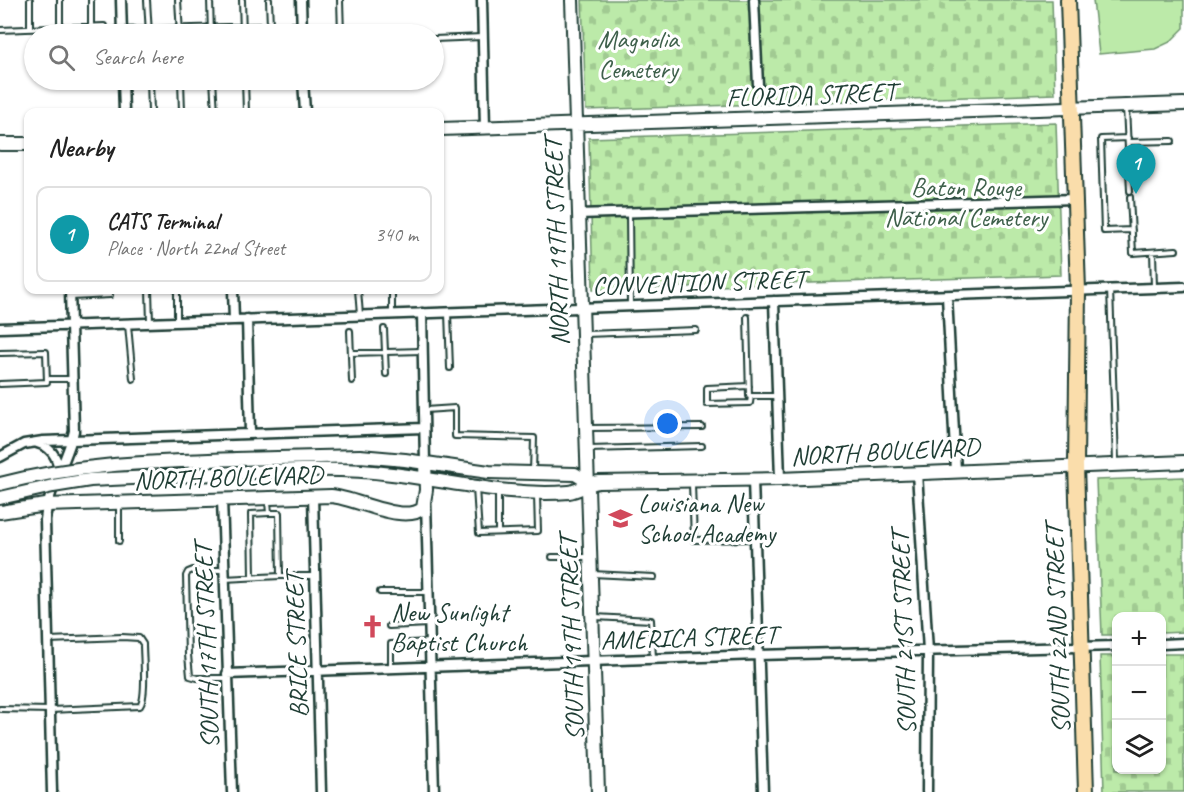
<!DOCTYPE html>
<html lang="en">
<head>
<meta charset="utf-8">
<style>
	body { margin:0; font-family:Caveat,sans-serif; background:#f6f6f6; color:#222 }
	.controls { position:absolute; right:18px; bottom:18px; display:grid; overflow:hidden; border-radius:12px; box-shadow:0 2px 4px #0004 }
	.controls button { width:54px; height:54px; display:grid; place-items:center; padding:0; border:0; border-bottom:2px solid #e0e0e0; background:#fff; color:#222; font:30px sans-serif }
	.you { position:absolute; left:668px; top:424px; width:21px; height:21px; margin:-15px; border:4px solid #fff; border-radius:50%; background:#1a73e8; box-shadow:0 0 0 9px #1a73e833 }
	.badge { display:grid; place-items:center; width:39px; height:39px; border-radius:50%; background:#d1495b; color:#fff; font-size:20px; font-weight:700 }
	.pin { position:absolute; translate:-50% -50px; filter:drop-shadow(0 2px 3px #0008) }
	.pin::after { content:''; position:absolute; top:32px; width:21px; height:18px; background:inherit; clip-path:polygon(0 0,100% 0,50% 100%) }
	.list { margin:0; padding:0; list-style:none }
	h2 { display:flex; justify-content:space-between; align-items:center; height:78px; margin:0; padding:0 24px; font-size:26px }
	h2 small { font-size:20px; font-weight:400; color:#767676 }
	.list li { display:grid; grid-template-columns:39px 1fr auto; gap:18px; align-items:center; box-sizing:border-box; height:96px; margin:0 12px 12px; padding:0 12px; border:2px solid #e0e0e0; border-radius:12px }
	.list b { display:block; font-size:22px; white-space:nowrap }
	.list p { margin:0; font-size:20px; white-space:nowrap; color:#767676 }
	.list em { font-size:20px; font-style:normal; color:#767676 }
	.icon { flex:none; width:33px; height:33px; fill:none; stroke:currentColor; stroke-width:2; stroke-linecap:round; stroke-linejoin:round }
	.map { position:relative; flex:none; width:1184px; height:792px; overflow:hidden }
	.search { position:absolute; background:#fff; box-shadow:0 2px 4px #0004; left:24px; top:24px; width:420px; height:66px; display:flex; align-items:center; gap:15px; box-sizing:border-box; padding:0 21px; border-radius:33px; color:#767676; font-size:22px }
	.panel { position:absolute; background:#fff; box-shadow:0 2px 4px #0004; left:24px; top:108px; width:420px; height:186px; border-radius:12px }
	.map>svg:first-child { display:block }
</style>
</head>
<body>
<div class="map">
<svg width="1184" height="792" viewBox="0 0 1184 792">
	<defs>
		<pattern id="cemetery-stones" width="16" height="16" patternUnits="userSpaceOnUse" patternTransform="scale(1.5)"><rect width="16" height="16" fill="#bceaa9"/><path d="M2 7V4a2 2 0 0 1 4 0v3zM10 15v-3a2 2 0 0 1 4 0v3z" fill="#a1ca92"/></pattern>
	</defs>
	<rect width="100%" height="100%" fill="#fff"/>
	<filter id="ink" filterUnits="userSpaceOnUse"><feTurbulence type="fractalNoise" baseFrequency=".0167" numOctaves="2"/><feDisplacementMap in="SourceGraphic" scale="12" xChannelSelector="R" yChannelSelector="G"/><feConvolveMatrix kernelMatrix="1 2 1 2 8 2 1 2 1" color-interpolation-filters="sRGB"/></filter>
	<g filter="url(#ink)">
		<path fill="url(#cemetery-stones)" stroke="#6e946e" stroke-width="1.5" d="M 582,0 L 1052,0 L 1055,94 L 586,110 Z
			M 1056,123 L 1061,275 L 593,290 L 589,138 Z
			M 1184,477 L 1184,632 L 1162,633 L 1162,616 L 1116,616 L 1116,635 L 1102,635 L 1096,480 Z
			M 1162,654 L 1184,654 L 1184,792 L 1104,792 L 1100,656 L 1116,656 L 1116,770 L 1162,770 Z"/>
		<path fill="#bceaa9" stroke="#6e946e" stroke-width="1.5" d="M 1093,0 L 1184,0 L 1184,28 L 1170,42 L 1155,49 L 1099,54 Z"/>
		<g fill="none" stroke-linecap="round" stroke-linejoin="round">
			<defs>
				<path id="lane" d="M 30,0 L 30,29
					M 60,0 L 60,28
					M 91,0 L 91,26
					M 147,0 L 149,34
					M 178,0 L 180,34
					M 210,0 L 211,34
					M 242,0 L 243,34
					M 269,0 L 270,26
					M 340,0 L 341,34
					M 273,26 L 274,34
					M 0,30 L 104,26
					M 122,30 L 301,25
					M 434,39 L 482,37
					M 150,80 L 151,112
					M 181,80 L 182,112
					M 213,80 L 215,112
					M 245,80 L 246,112
					M 1126,107 L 1130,191
					M 1128,138 L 1101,139 L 1104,231 L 1132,230
					M 1128,142 L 1172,141
					M 1130,197 L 1133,253 L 1176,250
					M 629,213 L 630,305
					M 1153,252 L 1154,287
					M 1110,289 L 1116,462
					M 149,290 L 150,322
					M 177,290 L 177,322
					M 358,290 L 360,315
					M 392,290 L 392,313
					M 71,297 L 110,295
					M 448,313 L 450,368
					M 747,317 L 749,396 L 777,396
					M 128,325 L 133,379
					M 384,329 L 386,374
					M 350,331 L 352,381
					M 586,334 L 696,330
					M 0,353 L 46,352 L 47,382 L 0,384
					M 351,353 L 422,351
					M 47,379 L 73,379
					M 749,386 L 707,388 L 707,404 L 750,403 L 751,396
					M 425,410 L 455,408 L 455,436 L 534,438 L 533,471
					M 587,428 L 702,427
					M 589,449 L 702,446
					M 692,484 L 694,540 L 754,539
					M 476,488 L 479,533 L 538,531 L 537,495
					M 498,494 L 498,532
					M 268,502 L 269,513 L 279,513 L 280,576 L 313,576
					M 119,506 L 119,541
					M 552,557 L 588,557
					M 224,570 L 193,570 L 188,572 L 186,576 L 188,655 L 190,676 L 197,678 L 227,678
					M 592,574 L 654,577
					M 252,577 L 251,514 L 269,513
					M 224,579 L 280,576
					M 380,592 L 428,592
					M 595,617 L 651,620 L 653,658
					M 389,626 L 429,624
					M 391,668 L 391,644 L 429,642
					M 0,709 L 50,710 L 140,706 C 147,697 143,658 143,644 L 139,638 L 122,637 L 49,640"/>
				<path id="street" d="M 121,0 L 122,34
					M 301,0 L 302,34
					M 482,0 L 485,128
					M 754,0 L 758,85
					M 123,80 L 124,112
					M 303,80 L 305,112
					M 578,214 L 1075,199
					M 233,290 L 234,320
					M 947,296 L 956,471
					M 774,301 L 780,479
					M 422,313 L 425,463
					M 247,319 L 250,433
					M 0,328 L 1184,287
					M 37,443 C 51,447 57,456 59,470
					M 0,457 L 24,444 L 43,441 L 424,428
					M 917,473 L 928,651 L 927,792
					M 753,479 L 763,792
					M 313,496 L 321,792
					M 222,499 L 232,792
					M 426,502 L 434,792
					M 1162,644 L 1184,643
					M 227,674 L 758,655 L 1116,646
					M 52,792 L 45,520 C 48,489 67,461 74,431 L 70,290"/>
				<path id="secondary" d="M 572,0 L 598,792
					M 440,129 L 1184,104
					M 0,144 L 28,144
					M 236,459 L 360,456 L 405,460 L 489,472 L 575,474 L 588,482
					M 237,473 C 288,470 341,467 392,474 C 451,481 509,497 569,492 C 579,491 587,483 599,482 L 780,479 L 1184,462
					M 0,512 L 46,505 L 331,496 C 356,498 405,525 423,508 L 426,490 L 425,463"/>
				<path id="primary" d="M 1068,0 L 1078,290 L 1076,465 L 1086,792"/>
			</defs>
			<use href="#lane" stroke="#1f3d34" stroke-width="8"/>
			<use href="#street" stroke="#1f3d34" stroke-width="13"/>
			<use href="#secondary" stroke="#1f3d34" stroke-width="16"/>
			<use href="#primary" stroke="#1f3d34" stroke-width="18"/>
			<use href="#lane" stroke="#fff" stroke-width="4"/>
			<use href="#street" stroke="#fff" stroke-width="8"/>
			<use href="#secondary" stroke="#fff" stroke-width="12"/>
			<use href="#primary" stroke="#faddab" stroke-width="14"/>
			<defs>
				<path id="secondary-bridge" d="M 0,484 C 78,463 156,462 236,459
					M 0,498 L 53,486 L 90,480 L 237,473"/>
			</defs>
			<use href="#secondary-bridge" stroke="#1f3d34" stroke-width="16" stroke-linecap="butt"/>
			<use href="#secondary-bridge" stroke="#fff" stroke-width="12"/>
		</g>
	</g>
	<defs>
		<symbol id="school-bare" viewBox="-9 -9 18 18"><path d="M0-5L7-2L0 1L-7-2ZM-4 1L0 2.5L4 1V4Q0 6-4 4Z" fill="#d1495b" stroke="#fff" stroke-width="2.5" paint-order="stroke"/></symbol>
		<symbol id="church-bare" viewBox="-9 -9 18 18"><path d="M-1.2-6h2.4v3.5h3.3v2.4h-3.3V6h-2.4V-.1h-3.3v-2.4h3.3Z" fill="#d1495b" stroke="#fff" stroke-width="2.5" paint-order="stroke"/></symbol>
	</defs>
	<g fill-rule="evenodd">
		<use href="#school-bare" x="604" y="502" width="33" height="33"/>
		<use href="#church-bare" x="356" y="610" width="33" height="33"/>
	</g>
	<g text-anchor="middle" stroke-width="6" stroke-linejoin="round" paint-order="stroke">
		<g font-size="26" fill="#3e604b" stroke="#fff">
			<text x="638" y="48">Magnolia<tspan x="638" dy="30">Cemetery</tspan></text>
			<text x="966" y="196">Baton Rouge<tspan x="966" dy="30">National Cemetery</tspan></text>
		</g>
		<g font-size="26" fill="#1f3d34" stroke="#fff">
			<text transform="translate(811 94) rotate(-2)" y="9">FLORIDA STREET</text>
			<text transform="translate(556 242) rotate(-92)" y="9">NORTH 19TH STREET</text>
			<text transform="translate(699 282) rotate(-2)" y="9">CONVENTION STREET</text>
			<text transform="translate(885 451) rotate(-3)" y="9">NORTH BOULEVARD</text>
			<text transform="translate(228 477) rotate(-2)" y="9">NORTH BOULEVARD</text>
			<text transform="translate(1057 629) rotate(-92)" y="9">SOUTH 22ND STREET</text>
			<text transform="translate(903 633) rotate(-92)" y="9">SOUTH 21ST STREET</text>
			<text transform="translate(689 637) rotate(-2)" y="9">AMERICA STREET</text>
			<text transform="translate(571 638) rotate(-92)" y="9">SOUTH 19TH STREET</text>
			<text transform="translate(296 645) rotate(-92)" y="9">BRICE STREET</text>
			<text transform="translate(206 646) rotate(-92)" y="9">SOUTH 17TH STREET</text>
		</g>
		<g font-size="26" fill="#1f3d34" stroke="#fff" text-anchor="start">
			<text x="638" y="512">Louisiana New<tspan x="638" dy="30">School Academy</tspan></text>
			<text x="391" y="621">New Sunlight<tspan x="391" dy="30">Baptist Church</tspan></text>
		</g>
	</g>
</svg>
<div class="controls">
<button>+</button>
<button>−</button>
<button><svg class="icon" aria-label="layers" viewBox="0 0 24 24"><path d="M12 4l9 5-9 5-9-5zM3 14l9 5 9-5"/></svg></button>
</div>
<div class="you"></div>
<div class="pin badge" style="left:1136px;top:194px;background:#0f9aa8">1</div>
<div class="search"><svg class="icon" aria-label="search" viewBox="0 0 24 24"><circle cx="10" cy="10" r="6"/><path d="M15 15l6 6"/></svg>Search here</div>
<section class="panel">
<h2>Nearby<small></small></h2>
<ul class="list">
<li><span class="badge" style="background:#0f9aa8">1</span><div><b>CATS Terminal</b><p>Place · North 22nd Street</p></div><em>340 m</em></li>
</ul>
</section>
</div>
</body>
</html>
